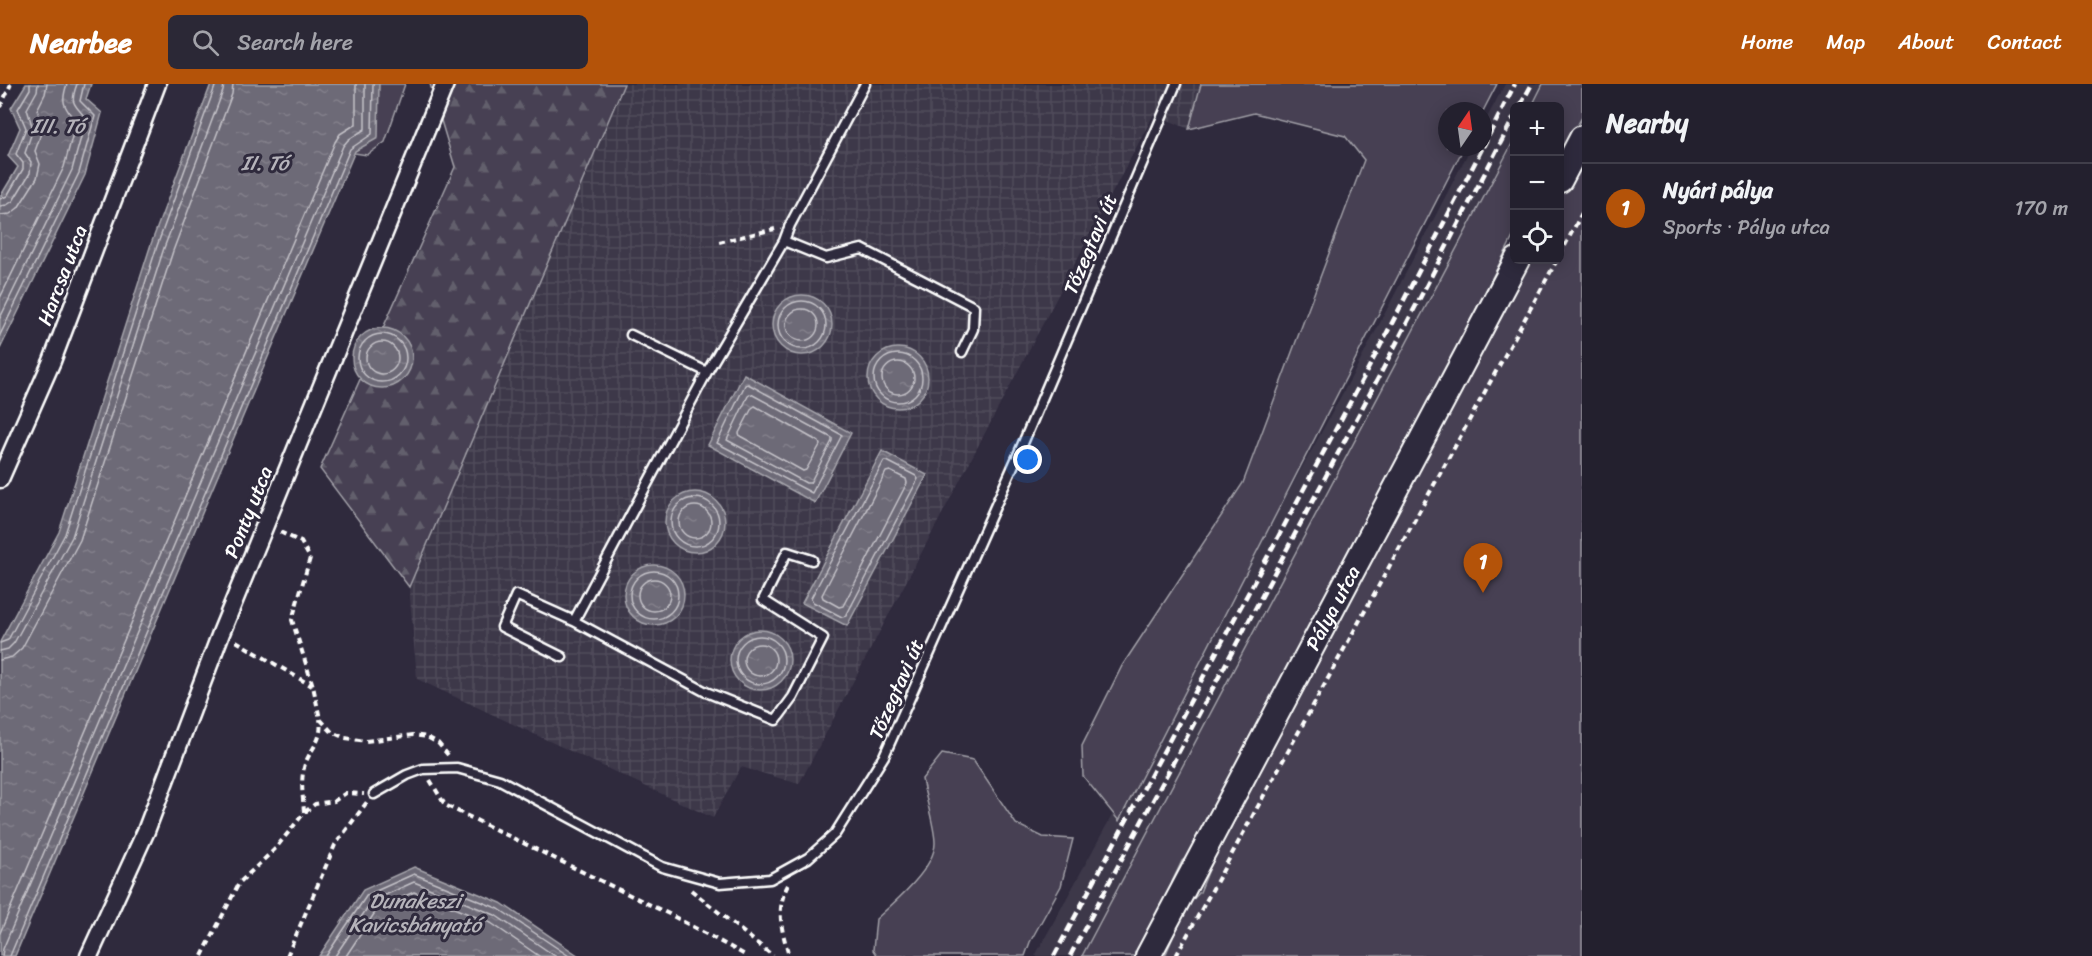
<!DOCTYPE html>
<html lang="en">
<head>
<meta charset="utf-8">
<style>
	body { margin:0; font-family:Sriracha,sans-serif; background:#2b2836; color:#f1f3f6 }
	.controls { position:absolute; right:18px; top:18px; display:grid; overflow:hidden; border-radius:9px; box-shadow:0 3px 15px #0003 }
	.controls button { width:54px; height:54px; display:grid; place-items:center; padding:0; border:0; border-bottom:2px solid #403e4a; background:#23202e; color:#f1f3f6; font:30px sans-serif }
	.compass { position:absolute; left:1438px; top:18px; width:54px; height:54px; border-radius:50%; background:#23202e; box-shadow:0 3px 15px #0003; rotate:13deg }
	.you { position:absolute; left:1028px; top:376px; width:21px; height:21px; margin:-15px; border:4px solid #fff; border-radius:50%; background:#1a73e8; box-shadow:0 0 0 9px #1a73e833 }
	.badge { display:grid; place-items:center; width:39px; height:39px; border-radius:50%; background:#b45309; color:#fff; font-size:20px; font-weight:700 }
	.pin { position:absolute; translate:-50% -50px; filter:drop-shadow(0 2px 3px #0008) }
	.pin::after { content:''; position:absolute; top:32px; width:21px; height:18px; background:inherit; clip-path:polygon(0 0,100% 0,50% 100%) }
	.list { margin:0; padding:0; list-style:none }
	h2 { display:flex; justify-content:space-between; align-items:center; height:78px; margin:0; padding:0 24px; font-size:26px }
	h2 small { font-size:20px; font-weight:400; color:#a3a3aa }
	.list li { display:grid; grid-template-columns:39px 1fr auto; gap:18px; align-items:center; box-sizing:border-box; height:90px; padding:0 24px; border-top:2px solid #403e4a }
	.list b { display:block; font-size:22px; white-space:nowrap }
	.list p { margin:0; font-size:20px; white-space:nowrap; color:#a3a3aa }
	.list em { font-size:20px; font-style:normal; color:#a3a3aa }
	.icon { flex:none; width:33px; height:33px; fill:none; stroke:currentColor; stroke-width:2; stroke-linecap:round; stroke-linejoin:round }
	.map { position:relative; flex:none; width:1582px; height:872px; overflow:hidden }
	header { display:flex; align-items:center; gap:36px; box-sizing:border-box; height:84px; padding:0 30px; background:#b45309; color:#fff }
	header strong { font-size:28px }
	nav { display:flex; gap:33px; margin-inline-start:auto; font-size:21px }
	.search { width:420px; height:54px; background:#2b2836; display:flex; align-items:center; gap:15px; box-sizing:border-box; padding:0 21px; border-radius:9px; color:#a3a3aa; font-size:22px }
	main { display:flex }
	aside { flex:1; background:#23202e }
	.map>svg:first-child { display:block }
</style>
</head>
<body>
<header>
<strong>Nearbee</strong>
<div class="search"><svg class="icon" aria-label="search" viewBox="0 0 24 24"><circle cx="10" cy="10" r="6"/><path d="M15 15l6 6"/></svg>Search here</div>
<nav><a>Home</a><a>Map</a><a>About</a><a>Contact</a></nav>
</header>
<main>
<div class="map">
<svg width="1582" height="872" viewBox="0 0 1582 872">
	<defs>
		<pattern id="industrial-grid" width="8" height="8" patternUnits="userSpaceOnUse" patternTransform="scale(1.5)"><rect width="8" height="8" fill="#3c3749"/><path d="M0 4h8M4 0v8" fill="none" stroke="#504b5b"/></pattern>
		<pattern id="forest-firs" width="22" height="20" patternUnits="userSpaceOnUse" patternTransform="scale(1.5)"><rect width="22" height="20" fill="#464152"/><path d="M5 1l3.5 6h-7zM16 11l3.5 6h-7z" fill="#625e6c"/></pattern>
		<pattern id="water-ripples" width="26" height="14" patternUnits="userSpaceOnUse" patternTransform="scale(1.5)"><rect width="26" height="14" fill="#6d6a77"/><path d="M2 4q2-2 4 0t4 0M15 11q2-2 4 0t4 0" fill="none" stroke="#83808b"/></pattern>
	</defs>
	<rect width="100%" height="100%" fill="#2f2a3d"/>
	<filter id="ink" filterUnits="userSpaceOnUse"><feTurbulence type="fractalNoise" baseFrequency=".0167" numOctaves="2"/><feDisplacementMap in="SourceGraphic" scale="12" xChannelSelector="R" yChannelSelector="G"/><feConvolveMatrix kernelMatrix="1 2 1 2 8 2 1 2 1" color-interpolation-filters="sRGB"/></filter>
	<g filter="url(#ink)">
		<path fill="#3c3749" d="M 1505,0 L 1543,0 L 1532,22 L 1514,22 L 1514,56 L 1082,872 L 1035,872 L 1357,283 L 1471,63 L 1483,63 L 1483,41 Z"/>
		<path fill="url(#industrial-grid)" d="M 624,0 L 1200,0 L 1189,45 L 1154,30 L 799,700 L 741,683 L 713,734 L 417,595 L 409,503 Z"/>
		<path fill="#464152" stroke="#a2a0a8" stroke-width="1.5" d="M 297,0 L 405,0 L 385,58 L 367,71 L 284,58 Z
			M 1201,0 L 1497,0 L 1483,27 L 1447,27 L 1447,63 L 1464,63 L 1119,737 L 1083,692 L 1082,662 L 1122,582 L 1243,399 L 1364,76 L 1345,52 L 1254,29 L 1189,45 Z
			M 1543,0 L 1582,0 L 1582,33 L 1560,72 L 1560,22 L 1532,22 Z
			M 1514,56 L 1514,151 L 1256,656 L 1198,763 L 1182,777 L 1172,798 L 1169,824 L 1149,872 L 1082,872 Z
			M 1582,76 L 1582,872 L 1165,872 L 1186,823 L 1200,808 L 1230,733 L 1247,714 L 1271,644 L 1294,622 L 1295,611 L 1322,535 L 1347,522 L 1350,496 L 1354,488 L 1366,488 L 1374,473 L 1373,462 L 1385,441 L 1392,440 L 1395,423 L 1520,176 L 1560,176 L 1560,92 Z
			M 942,670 L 973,676 L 1016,740 L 1043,753 L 1073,755 L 1061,802 L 1030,858 L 1025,872 L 877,872 L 873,866 L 876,835 C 894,819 935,784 935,759 C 935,743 925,712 922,695 Z"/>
		<path fill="url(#forest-firs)" stroke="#a2a0a8" stroke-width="1.5" d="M 430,0 L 624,0 L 409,503 L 320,385 L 455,83 Z"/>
		<path fill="url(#water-ripples)" stroke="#a7a6ad" stroke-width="1.5" d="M 26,0 L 91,0 L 86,15 L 102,29 L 85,91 L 0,265 L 0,113 L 18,83 L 8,72 L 20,44 L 11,24 Z
			M 211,0 L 379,0 L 378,54 L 355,67 L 15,872 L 0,872 L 0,558 L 59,448 L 151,160 Z
			M772 241a30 30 0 1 1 60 0a30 30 0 1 1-60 0Z
			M352 274a30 30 0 1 1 60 0a30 30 0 1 1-60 0Z
			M868 294a30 30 0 1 1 60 0a30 30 0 1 1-60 0Z
			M 744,290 L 851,349 L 815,419 L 708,361 Z
			M 882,367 L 927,391 L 847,542 L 802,519 Z
			M665 438a30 30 0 1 1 60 0a30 30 0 1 1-60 0Z
			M624 511a30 30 0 1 1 60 0a30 30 0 1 1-60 0Z
			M730 576a30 30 0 1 1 60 0a30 30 0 1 1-60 0Z
			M 414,783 L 501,819 L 579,872 L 319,872 L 363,806 Z"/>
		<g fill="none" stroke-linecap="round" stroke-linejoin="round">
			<path stroke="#c5c3c9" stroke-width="1.5" d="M 0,115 L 7,112 L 23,85 L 23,79 L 16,70 L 26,44 L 18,25 L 30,5 L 30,0
				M 0,122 L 7,121 L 13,117 L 30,89 L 31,78 L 25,69 L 33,45 L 27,25 L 37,7 L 38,0
				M 0,131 L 10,130 L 18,124 L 37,94 L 40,80 L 35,67 C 42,48 44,44 37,26 L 45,10 L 47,0
				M 0,214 L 64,83 L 76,38 C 65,23 60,20 67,0
				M778 241a24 24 0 1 1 48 0a24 24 0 1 1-48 0Z
				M786 241a16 16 0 1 1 32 0a16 16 0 1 1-32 0Z
				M 0,234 L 72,86 L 86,35 C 75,19 69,22 77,0
				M358 274a24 24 0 1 1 48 0a24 24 0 1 1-48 0Z
				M 0,251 L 79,89 L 95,32 L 80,17 L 84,0
				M366 274a16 16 0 1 1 32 0a16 16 0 1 1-32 0Z
				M874 294a24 24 0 1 1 48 0a24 24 0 1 1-48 0Z
				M882 294a16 16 0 1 1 32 0a16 16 0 1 1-32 0Z
				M 748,300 L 842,351 L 812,409 L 717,359 L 745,301 Z
				M 751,310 L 832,354 L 832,357 L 810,399 L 806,399 L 727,356 L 748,312 Z
				M 755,322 L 819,358 L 820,361 L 806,386 L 803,387 L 740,352 L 739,349 L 752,324 Z
				M 884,377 L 887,377 L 916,392 L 918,395 L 846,532 L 842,533 L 813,518 L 811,514 Z
				M 890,387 L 906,395 L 907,399 L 843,522 L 839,523 L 823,514 L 822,511 L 886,388 Z
				M671 438a24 24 0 1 1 48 0a24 24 0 1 1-48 0Z
				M679 438a16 16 0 1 1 32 0a16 16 0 1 1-32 0Z
				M630 511a24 24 0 1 1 48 0a24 24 0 1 1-48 0Z
				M638 511a16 16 0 1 1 32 0a16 16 0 1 1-32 0Z
				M736 576a24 24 0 1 1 48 0a24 24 0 1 1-48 0Z
				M 0,559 L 8,556 L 65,450 L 157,162 L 216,0
				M744 576a16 16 0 1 1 32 0a16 16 0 1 1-32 0Z
				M 0,567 L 8,565 L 14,559 L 72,453 L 164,164 L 223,7 L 224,0
				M 0,576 L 12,573 L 22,564 L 80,456 L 173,167 L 232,10 L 233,0
				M 0,849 L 335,58 L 340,50 L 356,40 L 356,0
				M 2,872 L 3,865 L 343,62 L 348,56 L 365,45 L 365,0
				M 10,872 L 350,65 L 372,50 L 373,0
				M 326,872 L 367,811 L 414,790 L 499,825 L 569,872
				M 335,872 L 372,817 L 414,798 L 495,831 L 555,872
				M 346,872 L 378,824 L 414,808 L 491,839 L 539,872"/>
			<defs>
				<path id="lane" d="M 784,157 L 790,141 L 865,0
					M 707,288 L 784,157 L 826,174 L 862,165 L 974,223 L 973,245 L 962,268
					M 574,537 L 707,288 L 631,251
					M 562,573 L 502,543 L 516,511 L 574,537 L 706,608 L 776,636 L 793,613 L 823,554 L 763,516 L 787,468 L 812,476
					M 374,710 L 407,691 L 423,685 L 457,684 L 500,696 L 662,783 L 720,799 L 770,795 L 808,774 L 835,750 L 884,672 L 1018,371 L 1176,0"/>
				<path id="street" d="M 0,395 L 52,277 L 157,0
					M 89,872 L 146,747 L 221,549 L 445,0"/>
				<g id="secondary">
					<path d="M 1560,96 L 1582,54"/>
					<path id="s1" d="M 1148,872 L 1517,176"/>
				</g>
			</defs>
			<use href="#lane" stroke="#fff" stroke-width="13"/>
			<use href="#street" stroke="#fff" stroke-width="21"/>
			<use href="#secondary" stroke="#fff" stroke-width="28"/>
			<path stroke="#fff" stroke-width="4" stroke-dasharray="6 4.5" stroke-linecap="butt" d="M 0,23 L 11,0
				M 719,158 L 775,145
				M 1560,171 L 1582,129
				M 280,448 L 301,458 L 310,474 L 292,536 L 313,602 L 320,635 L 332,648 L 345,654 L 366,657 L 413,651 L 427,653 L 438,659 L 448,671
				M 236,557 L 312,602
				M 430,696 L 445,721 L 669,830 L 747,872
				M 304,728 C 303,713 300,695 305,680 C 312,662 323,657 320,635
				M 788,801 C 775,825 782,847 789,872
				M 691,806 L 773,872
				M 202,872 L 239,799 L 275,765 L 304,729 L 315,720 L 334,717 L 346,709 L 364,710
				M 287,872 L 335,761 L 367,718
				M 1176,872 L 1557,176"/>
			<use href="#lane" stroke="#2f2a3d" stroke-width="8"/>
			<use href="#street" stroke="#2f2a3d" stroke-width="16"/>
			<use href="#secondary" stroke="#2f2a3d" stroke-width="24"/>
			<path stroke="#fff" stroke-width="4.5" stroke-dasharray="9 4.5" stroke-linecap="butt" d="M 1520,22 L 1532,0
				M 1483,63 L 1515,0
				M 1054,872 L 1376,270 L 1483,63
				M 1070,872 L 1384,283 L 1514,33"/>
		</g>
	</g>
	<g text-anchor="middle" stroke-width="6" stroke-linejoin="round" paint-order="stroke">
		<g font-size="20" fill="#fff" stroke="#2f2a3d">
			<text transform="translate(1090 160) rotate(-67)" y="7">Tőzegtavi út</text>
			<text transform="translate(62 191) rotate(-69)" y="7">Harcsa utca</text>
			<text transform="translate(248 428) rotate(-68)" y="7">Ponty utca</text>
			<text dy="7" stroke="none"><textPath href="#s1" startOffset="394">Pálya utca</textPath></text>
			<text transform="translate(896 605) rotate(-66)" y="7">Tőzegtavi út</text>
		</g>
		<g font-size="21" font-style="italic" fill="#b6b4bb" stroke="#2f2a3d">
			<text x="58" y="49">III. Tó</text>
			<text x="265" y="86">II. Tó</text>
			<text x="415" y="824">Dunakeszi<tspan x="415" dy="24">Kavicsbányató</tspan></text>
		</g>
	</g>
</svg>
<div class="controls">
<button>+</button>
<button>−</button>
<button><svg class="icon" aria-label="locate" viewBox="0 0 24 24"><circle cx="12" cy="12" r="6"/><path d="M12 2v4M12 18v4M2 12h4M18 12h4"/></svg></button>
</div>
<svg class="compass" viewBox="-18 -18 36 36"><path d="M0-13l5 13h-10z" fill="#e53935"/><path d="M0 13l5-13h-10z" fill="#a3a3aa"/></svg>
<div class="you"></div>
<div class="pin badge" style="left:1483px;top:509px">1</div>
</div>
<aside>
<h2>Nearby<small></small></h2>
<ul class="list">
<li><span class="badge">1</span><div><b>Nyári pálya</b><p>Sports · Pálya utca</p></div><em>170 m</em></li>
</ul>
</aside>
</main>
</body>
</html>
